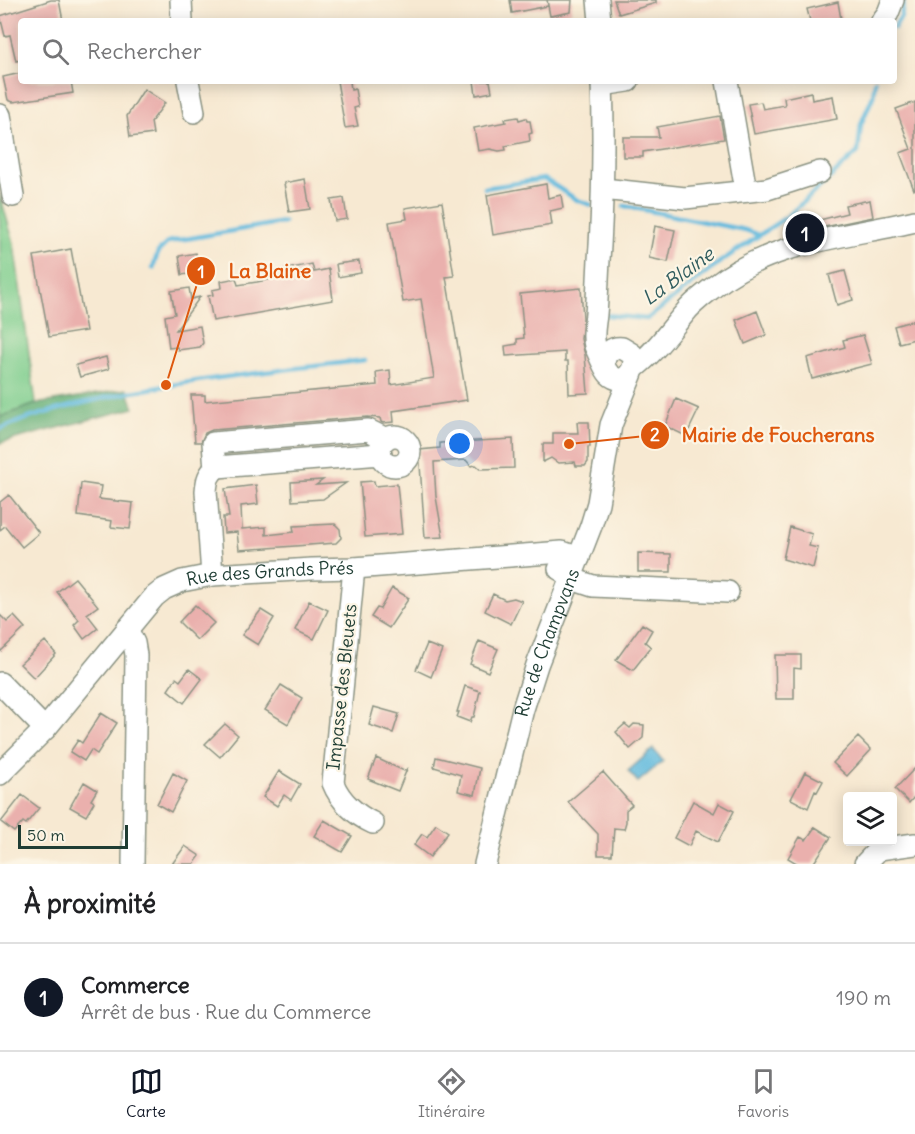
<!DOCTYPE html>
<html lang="fr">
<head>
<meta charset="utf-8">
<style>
	body { margin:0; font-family:Delius,sans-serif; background:#f6f6f6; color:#202124 }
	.controls { position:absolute; right:18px; bottom:18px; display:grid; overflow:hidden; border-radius:6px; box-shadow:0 3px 15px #0003 }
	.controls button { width:54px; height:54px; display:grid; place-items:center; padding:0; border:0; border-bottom:2px solid #e0e0e0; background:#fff; color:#202124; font:30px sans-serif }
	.scale { position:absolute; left:18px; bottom:15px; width:110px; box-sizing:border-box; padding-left:6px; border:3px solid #1f3d34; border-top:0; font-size:16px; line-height:21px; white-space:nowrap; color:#1f3d34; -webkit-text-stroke:4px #fcf5e5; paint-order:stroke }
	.you { position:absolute; left:460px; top:444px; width:21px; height:21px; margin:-15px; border:4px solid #fff; border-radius:50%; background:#1a73e8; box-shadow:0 0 0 9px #1a73e833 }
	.badge { display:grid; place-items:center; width:39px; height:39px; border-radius:50%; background:#111827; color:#fff; font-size:20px; font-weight:700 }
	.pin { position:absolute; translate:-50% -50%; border:3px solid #fff; box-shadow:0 2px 6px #0006 }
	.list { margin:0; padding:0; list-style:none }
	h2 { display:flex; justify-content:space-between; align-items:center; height:78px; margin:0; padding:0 24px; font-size:26px }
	h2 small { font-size:20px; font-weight:400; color:#757577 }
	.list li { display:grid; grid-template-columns:39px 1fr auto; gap:18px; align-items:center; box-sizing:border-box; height:108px; padding:0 24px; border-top:2px solid #e0e0e0 }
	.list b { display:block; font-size:22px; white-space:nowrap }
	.list p { margin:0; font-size:20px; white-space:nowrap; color:#757577 }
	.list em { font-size:20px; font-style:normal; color:#757577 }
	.icon { flex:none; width:33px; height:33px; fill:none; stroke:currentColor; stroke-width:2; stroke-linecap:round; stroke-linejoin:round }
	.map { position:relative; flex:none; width:915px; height:864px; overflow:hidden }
	.search { position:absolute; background:#fff; box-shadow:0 3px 15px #0003; left:18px; right:18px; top:18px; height:66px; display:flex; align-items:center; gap:15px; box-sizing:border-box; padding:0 21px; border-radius:6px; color:#757577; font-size:22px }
	.sheet { height:186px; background:#fff }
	nav { display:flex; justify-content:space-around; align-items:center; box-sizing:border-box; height:84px; border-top:2px solid #e0e0e0; background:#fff; font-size:16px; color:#757577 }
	nav a { display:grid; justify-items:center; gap:3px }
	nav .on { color:#111827 }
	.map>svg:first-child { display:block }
</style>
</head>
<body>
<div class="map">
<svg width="915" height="864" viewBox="0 0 915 864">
	<rect width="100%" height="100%" fill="#fcf5e5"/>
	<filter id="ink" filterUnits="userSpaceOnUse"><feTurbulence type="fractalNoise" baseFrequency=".0167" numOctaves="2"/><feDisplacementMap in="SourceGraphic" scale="12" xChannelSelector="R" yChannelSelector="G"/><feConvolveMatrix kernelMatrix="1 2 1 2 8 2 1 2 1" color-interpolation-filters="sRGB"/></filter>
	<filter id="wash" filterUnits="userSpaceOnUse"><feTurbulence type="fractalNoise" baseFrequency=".008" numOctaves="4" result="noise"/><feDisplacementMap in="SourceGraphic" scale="24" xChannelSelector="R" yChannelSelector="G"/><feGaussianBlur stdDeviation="1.35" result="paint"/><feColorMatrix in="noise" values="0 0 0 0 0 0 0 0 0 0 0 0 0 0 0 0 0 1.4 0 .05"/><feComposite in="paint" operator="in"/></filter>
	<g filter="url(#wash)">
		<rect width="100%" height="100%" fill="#f7e9d2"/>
		<path fill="#7dcd8d" stroke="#4e8560" stroke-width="1.5" d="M 0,195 L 14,244 L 36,404 L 0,417 Z"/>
		<path fill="#66b078" stroke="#427656" stroke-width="1.5" d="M 127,389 L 134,408 L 0,443 L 0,417 L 36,404 Z"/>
		<path fill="#60bade" stroke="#407c89" stroke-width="1.5" d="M 653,749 L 663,761 L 638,782 L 628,771 Z"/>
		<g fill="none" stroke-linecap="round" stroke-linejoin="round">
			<path stroke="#60bade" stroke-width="4.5" d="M 894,28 L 901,16 L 904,0
				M 485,188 L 544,179 L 577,200 L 591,205
				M 624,206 L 745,230 L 759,235
				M 153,268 L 158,252 L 168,242 L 284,222
				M 607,315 L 647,319 L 720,262 L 789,215 L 858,152 L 861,124 L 873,96 L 875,81
				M 0,429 C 27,417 55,410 83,403 C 175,380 270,372 365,360"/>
		</g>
		<g id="blocks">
			<path fill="#eab0ad" d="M 51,0 L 59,0 L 63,21 L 21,21 L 21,60 L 16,61 L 10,35 L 5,36 L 0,16 Z
				M 510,0 L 547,0 L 548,6 L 512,13 Z
				M 547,0 L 572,0 L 571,12 L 550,16 Z
				M 614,0 L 656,0 L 656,3 L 619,14 Z
				M 838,2 L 841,19 L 836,21 L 810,21 L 807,9 Z
				M 21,73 L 21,81 L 71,81 L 73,93 L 13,102 L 8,100 L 3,77 Z
				M 337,81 L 350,81 L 351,90 L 355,89 L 358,107 L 354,108 L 358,126 L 345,128 Z
				M 474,81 L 490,81 L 492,92 L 476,95 Z
				M 144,89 L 165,103 L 151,122 L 153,134 L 130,137 L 127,116 Z
				M 811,92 L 812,100 L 833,96 L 837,119 L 754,134 L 748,104 L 761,102 L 763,109 L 785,105 L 784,98 Z
				M 915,102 L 915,189 L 914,190 L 900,153 L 911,149 L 896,109 Z
				M 720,116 L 724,139 L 643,152 L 643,157 L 623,157 L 623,137 L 659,137 L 657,127 Z
				M 518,117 L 519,120 L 526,118 L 527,121 L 530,121 L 532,133 L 529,134 L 530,141 L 505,146 L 506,150 L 499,151 L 490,149 L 478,151 L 474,128 L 506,122 L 505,119 Z
				M 305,179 L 310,209 L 289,212 L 284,183 Z
				M 546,184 L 548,198 L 561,195 L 563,208 L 550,211 L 552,225 L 493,235 L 487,195 Z
				M 344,198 L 347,219 L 335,221 L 331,200 Z
				M 870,200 L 873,217 L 810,230 L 808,223 L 847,213 L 845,205 Z
				M 442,202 L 454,276 L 446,277 L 467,400 L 393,411 L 394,422 L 383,423 L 381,422 L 380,418 L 367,417 L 212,430 L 205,433 L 201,442 L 195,442 L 191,395 L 205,395 L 205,401 L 377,385 L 376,372 L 390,370 L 391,385 L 434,378 L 421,299 L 403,302 L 389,222 L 407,219 L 405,208 Z
				M 655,226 L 675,230 L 668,262 L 649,258 Z
				M 71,249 L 86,331 L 49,337 L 34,256 Z
				M 196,253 L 199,269 L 195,269 L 196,273 L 182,275 L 179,256 Z
				M 359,261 L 361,273 L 338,277 L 336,264 Z
				M 312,264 L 314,272 L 329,269 L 333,300 L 213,321 L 208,296 L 213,295 L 212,290 L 222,288 L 221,281 L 236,278 L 238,285 L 257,282 L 277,278 L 276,271 Z
				M 845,271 L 853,300 L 837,305 L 829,275 Z
				M 189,288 L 191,299 L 200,297 L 176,330 L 200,326 L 203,343 L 200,347 L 178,350 L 177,347 L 169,348 L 165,316 L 175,314 L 171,291 Z
				M 581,288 L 583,318 L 581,339 L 585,355 L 588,393 L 569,394 L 568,361 L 565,361 L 565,352 L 506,356 L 505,346 L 517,344 L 517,339 L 524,338 L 520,294 Z
				M 757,311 L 766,335 L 745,344 L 736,320 Z
				M 915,320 L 915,339 L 899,343 L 894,326 Z
				M 863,335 L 872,364 L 812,379 L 807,358 L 845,347 L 843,340 Z
				M 106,357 L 109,369 L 80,377 L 76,365 Z
				M 676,399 L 699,409 L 686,436 L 665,426 Z
				M 577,422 L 589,422 L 590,447 L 588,447 L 588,462 L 585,466 L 576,466 L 575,462 L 558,463 L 551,458 L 543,462 L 543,444 L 553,444 L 553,433 L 578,433 Z
				M 513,439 L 514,468 L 481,469 L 476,465 L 471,466 L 466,460 L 434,462 L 436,497 L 443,537 L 425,538 L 419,450 L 440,448 L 440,443 Z
				M 323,480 L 316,485 L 346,483 L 323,499 L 292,501 L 291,482 Z
				M 374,481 L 375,486 L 397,484 L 402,534 L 365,537 L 360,482 Z
				M 81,483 L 101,486 L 99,499 L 133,503 L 130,529 L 111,527 L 112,521 L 78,516 Z
				M 256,485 L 258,504 L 241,506 L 242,529 L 266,527 L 266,535 L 294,532 L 293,526 L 335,524 L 340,529 L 341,538 L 336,543 L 239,550 L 237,532 L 224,533 L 223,517 L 229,517 L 225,489 Z
				M 9,495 L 39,533 L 22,547 L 5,526 L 0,530 L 0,502 Z
				M 790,527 L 812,534 L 809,546 L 818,548 L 813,568 L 783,559 Z
				M 638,553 L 671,554 L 671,572 L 638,572 Z
				M 75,578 L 98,606 L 87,614 L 98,628 L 84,639 L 74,625 L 79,620 L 57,592 Z
				M 392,588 L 409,598 L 389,628 L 371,617 L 377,608 L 380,609 Z
				M 493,594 L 505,600 L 514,598 L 522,601 L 511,624 L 485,611 Z
				M 309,601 L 328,610 L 314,639 L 295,630 Z
				M 195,605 L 214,623 L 197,640 L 179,622 Z
				M 261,610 L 274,618 L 258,645 L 242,635 Z
				M 0,615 L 7,622 L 14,616 L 25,628 L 0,652 Z
				M 642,624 L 652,630 L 645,642 L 651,647 L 633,670 L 616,660 Z
				M 45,641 L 56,654 L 34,678 L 20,664 Z
				M 479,641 L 498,649 L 488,672 L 470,664 Z
				M 427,644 L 442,650 L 431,677 L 416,670 Z
				M 775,655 L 801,655 L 801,669 L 794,668 L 794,699 L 776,699 Z
				M 189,669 L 202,679 L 184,703 L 168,690 L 176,678 L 180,681 Z
				M 281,685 L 302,698 L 288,724 L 265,710 Z
				M 465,686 L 480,691 L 474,717 L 472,717 L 470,722 L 457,717 L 459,712 L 457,712 Z
				M 374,707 L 399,714 L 393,733 L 369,725 Z
				M 101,713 L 117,723 L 97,754 L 91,750 L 84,761 L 70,752 L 78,740 L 82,743 Z
				M 225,724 L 238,735 L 220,757 L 205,744 Z
				M 625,724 L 630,728 L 634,724 L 644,725 L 643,738 L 630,749 L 616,732 Z
				M 858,737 L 871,750 L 847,776 L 833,763 Z
				M 436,757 L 480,768 L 475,795 L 458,791 L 461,775 L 434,767 Z
				M 376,758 L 404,771 L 407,769 L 398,791 L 368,779 Z
				M 915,768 L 915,796 L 909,803 L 895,789 Z
				M 279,771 L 300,784 L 291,800 L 284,795 L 277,806 L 263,797 Z
				M 603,772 L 632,805 L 626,810 L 626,822 L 624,829 L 614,828 L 612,855 L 598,855 L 598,834 L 568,802 Z
				M 805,772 L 823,781 L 817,792 L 815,791 L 808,808 L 791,799 Z
				M 173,773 L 187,781 L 171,812 L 157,804 Z
				M 84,782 L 97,790 L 91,800 L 94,802 L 86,816 L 70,807 Z
				M 22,795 L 39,808 L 26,824 L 23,822 L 14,832 L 1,822 Z
				M 693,801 L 714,813 L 719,803 L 734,811 L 718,842 L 696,831 L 689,846 L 674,838 Z
				M 324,820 L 352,836 L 342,852 L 314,836 Z
				M 436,824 L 448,832 L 430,857 L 414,845 L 422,834 L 427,837 Z
				M 815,827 L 831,837 L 813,864 L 798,864 L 788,858 L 800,837 L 806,840 Z
				M 185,846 L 200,856 L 194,864 L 172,864 Z"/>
		</g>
	</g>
	<g filter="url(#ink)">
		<use href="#blocks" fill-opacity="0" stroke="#8b9383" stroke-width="1.5"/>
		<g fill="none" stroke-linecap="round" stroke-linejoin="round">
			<defs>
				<g id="minor">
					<path d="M 181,0 L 182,21"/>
					<path d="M 598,0 L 600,21"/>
					<path d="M 882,21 L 888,13 L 893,0"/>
					<path d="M 188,81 L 194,112"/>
					<path d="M 602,81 C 604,136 603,191 600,246 C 598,268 598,291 596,314 C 595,325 592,335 595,346 C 597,350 606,372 609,374 C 623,388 639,369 632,354 L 622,348 C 612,347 606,352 604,362"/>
					<path d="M 727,81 L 746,191"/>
					<path d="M 602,85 L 628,81"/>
					<path d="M 0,115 L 13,196"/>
					<path d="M 603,189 L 685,198 L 767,189 L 820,172"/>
					<path d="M 634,368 C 654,353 668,333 684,314 C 692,303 705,294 715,286 C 772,241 847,237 915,221"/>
					<circle cx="395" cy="451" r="15"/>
					<path d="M 215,469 L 213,443 L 368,430 L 386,439"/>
					<path d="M 354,568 L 333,783 C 340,801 356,815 373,823"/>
					<path d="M 559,569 L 581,582 L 593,586 L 728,592"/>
					<path d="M 212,575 L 206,491 C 207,480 208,474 217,467 L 381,454"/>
					<path d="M 127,629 L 134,643 L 136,655 L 133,864"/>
					<path d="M 0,683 L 45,729"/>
					<path id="s1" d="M 0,774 L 45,729 L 154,597 L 164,589 L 182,581 L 212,575 L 312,569 L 354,568 L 562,552 L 579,558"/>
					<path id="s2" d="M 485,864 L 523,709 L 537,665 L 591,526 L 598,503 L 611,425 L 632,373"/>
					<path d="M 865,864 L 879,849 L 915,844"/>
				</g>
			</defs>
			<use href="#minor" stroke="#8b9383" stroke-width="24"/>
			<use href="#minor" stroke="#fff" stroke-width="21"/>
		</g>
	</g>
	<g text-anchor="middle" stroke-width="4.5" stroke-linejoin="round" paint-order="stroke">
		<g font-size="18" fill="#1f3d34" stroke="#fcf5e5">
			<text dy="6" stroke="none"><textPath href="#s1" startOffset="356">Rue des Grands Prés</textPath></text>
			<text dy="6" stroke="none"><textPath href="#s2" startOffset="230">Rue de Champvans</textPath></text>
			<text transform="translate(342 687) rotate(-84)" y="6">Impasse des Bleuets</text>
		</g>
		<g font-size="20" font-style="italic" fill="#2f5c5e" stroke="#fcf5e5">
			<text transform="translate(678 276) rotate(-36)" y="7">La Blaine</text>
		</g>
	</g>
	<path fill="none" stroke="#de580e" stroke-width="2" d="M166 385L201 271M569 444L655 435"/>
	<g fill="#de580e" stroke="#fcf5e5" stroke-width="2">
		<circle cx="166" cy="385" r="6"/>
		<circle cx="569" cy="444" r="6"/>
		<circle cx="201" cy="271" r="15"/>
		<circle cx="655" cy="435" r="15"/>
	</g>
	<g font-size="18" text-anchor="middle" font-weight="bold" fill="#fff">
		<text x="201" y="278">1</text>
		<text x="655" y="441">2</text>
	</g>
	<g font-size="20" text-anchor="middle" font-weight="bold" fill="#de580e" stroke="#fcf5e5" stroke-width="4.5" stroke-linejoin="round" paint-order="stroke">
		<text x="270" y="278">La Blaine</text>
		<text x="778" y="442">Mairie de Foucherans</text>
	</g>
</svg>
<div class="controls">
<button><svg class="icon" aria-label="layers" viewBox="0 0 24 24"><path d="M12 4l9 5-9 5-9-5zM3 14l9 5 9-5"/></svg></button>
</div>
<div class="scale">50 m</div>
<div class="you"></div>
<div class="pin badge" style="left:805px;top:233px">1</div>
<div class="search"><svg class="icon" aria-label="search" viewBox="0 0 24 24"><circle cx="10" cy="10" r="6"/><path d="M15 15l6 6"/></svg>Rechercher</div>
</div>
<section class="sheet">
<h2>À proximité<small></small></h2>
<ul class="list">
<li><span class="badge">1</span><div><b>Commerce</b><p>Arrêt de bus · Rue du Commerce</p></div><em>190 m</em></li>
</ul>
</section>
<nav>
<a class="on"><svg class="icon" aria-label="map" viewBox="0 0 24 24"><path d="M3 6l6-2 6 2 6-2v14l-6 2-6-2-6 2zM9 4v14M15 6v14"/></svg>Carte</a>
<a><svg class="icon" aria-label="directions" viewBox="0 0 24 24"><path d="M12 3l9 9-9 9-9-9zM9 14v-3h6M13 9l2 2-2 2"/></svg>Itinéraire</a>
<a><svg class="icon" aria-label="saved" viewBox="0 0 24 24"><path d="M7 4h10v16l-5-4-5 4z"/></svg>Favoris</a>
</nav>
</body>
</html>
